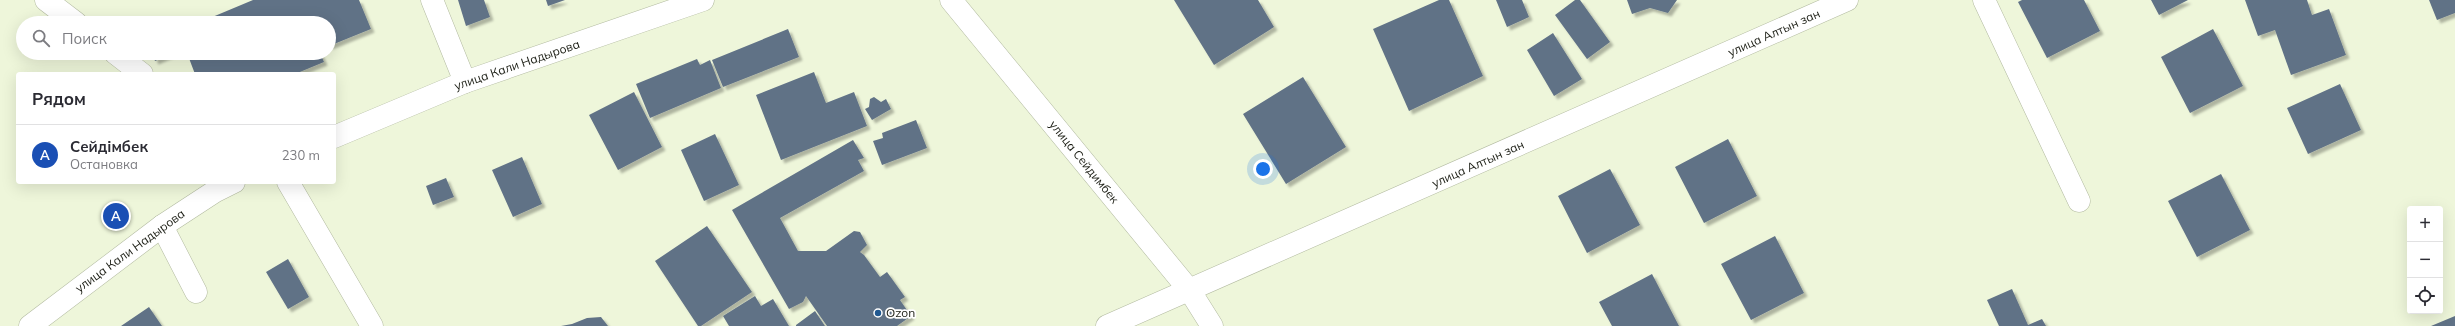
<!DOCTYPE html>
<html lang="ru">
<head>
<meta charset="utf-8">
<style>
	body { margin:0; font-family:Mulish,sans-serif; background:#f7f7f7; color:#2b2b33 }
	.controls { position:absolute; right:12px; bottom:12px; display:grid; overflow:hidden; border-radius:4px; box-shadow:0 4px 16px #0002 }
	.controls button { width:36px; height:36px; display:grid; place-items:center; padding:0; border:0; border-bottom:1px solid #e1e1e2; background:#fff; color:#2b2b33; font:20px sans-serif }
	.you { position:absolute; left:1263px; top:169px; width:14px; height:14px; margin:-10px; border:3px solid #fff; border-radius:50%; background:#1a73e8; box-shadow:0 0 0 6px #1a73e833 }
	.badge { display:grid; place-items:center; width:26px; height:26px; border-radius:50%; background:#205890; color:#fff; font-size:13px; font-weight:700 }
	.pin { position:absolute; translate:-50% -50%; border:2px solid #fff; box-shadow:0 1px 4px #0006 }
	.list { margin:0; padding:0; list-style:none }
	h2 { display:flex; justify-content:space-between; align-items:center; height:52px; margin:0; padding:0 16px; font-size:17px }
	h2 small { font-size:13px; font-weight:400; color:#7c7c81 }
	.list li { display:grid; grid-template-columns:26px 1fr auto; gap:12px; align-items:center; box-sizing:border-box; height:60px; padding:0 16px; border-top:1px solid #e1e1e2 }
	.list b { display:block; font-size:15px; white-space:nowrap }
	.list p { margin:0; font-size:13px; white-space:nowrap; color:#7c7c81 }
	.list em { font-size:13px; font-style:normal; color:#7c7c81 }
	.icon { flex:none; width:22px; height:22px; fill:none; stroke:currentColor; stroke-width:2; stroke-linecap:round; stroke-linejoin:round }
	.map { position:relative; flex:none; width:2455px; height:326px; overflow:hidden }
	.search { position:absolute; background:#fff; box-shadow:0 4px 16px #0002; left:16px; top:16px; width:320px; height:44px; display:flex; align-items:center; gap:10px; box-sizing:border-box; padding:0 14px; border-radius:22px; color:#7c7c81; font-size:15px }
	.panel { position:absolute; background:#fff; box-shadow:0 4px 16px #0002; left:16px; top:72px; width:320px; height:112px; border-radius:4px }
	.map>svg:first-child { display:block }
</style>
</head>
<body>
<div class="map">
<svg width="2455" height="326" viewBox="0 0 2455 326">
	<defs>
		<filter id="shadow"><feDropShadow dx="3.5" dy="3.5" stdDeviation="1" flood-color="#0004"/></filter>
	</defs>
	<rect width="100%" height="100%" fill="#eef6da"/>
	<path fill="#617286" filter="url(#shadow)" d="M 253,0 L 359,0 L 371,29 L 329,46 L 329,23 L 198,23 Z
		M 458,0 L 484,0 L 490,17 L 466,26 Z
		M 546,0 L 565,0 L 548,6 Z
		M 1174,0 L 1258,0 L 1274,27 L 1214,65 Z
		M 1439,0 L 1449,0 L 1483,76 L 1409,111 L 1373,29 Z
		M 1496,0 L 1522,0 L 1529,17 L 1507,27 Z
		M 1575,0 L 1580,0 L 1610,42 L 1587,59 L 1555,15 Z
		M 1627,0 L 1677,0 L 1668,13 L 1650,8 L 1632,14 Z
		M 2022,0 L 2084,0 L 2100,31 L 2047,58 L 2018,2 Z
		M 2151,0 L 2188,0 L 2159,15 Z
		M 2245,0 L 2307,0 L 2312,15 L 2329,9 L 2346,55 L 2291,75 L 2275,30 L 2258,36 Z
		M 2429,0 L 2455,0 L 2455,13 L 2437,20 Z
		M 788,29 L 799,57 L 723,87 L 712,60 Z
		M 2213,29 L 2243,86 L 2190,113 L 2161,57 Z
		M 1553,33 L 1582,79 L 1554,96 L 1527,50 Z
		M 152,53 L 174,53 L 155,61 Z
		M 187,53 L 320,53 L 324,62 L 295,74 L 195,74 Z
		M 697,59 L 700,65 L 710,60 L 721,88 L 650,118 L 636,84 Z
		M 814,72 L 826,103 L 854,92 L 867,126 L 781,160 L 756,95 Z
		M 1303,77 L 1346,147 L 1286,184 L 1243,114 Z
		M 2340,84 L 2361,130 L 2308,154 L 2287,108 Z
		M 634,92 L 662,147 L 618,170 L 589,115 Z
		M 874,97 L 881,102 L 886,99 L 891,109 L 872,120 L 865,109 L 869,107 L 870,99 Z
		M 916,120 L 927,148 L 882,165 L 873,141 L 883,138 L 882,133 Z
		M 715,134 L 739,185 L 704,201 L 681,150 Z
		M 1728,139 L 1757,196 L 1704,223 L 1675,167 Z
		M 853,140 L 864,158 L 858,160 L 864,171 L 780,218 L 798,251 L 826,251 L 854,231 L 860,232 L 867,245 L 860,252 L 864,255 L 880,277 L 887,272 L 905,297 L 900,300 L 911,316 L 897,326 L 827,326 L 806,296 L 803,302 L 789,309 L 732,210 Z
		M 522,157 L 542,204 L 513,217 L 492,170 Z
		M 1610,169 L 1640,225 L 1587,253 L 1558,196 Z
		M 2221,174 L 2250,230 L 2197,257 L 2168,201 Z
		M 446,178 L 454,197 L 433,205 L 426,186 Z
		M 707,226 L 752,292 L 701,326 L 698,326 L 655,261 Z
		M 1775,236 L 1804,293 L 1751,320 L 1721,264 Z
		M 288,259 L 309,297 L 288,309 L 266,272 Z
		M 1652,274 L 1679,326 L 1612,326 L 1599,302 Z
		M 2012,289 L 2028,325 L 2042,319 L 2046,326 L 1999,326 L 1987,300 Z
		M 755,296 L 761,306 L 773,299 L 789,326 L 729,326 L 723,316 Z
		M 149,307 L 162,326 L 121,326 Z
		M 815,311 L 825,326 L 796,326 L 796,325 Z
		M 2455,316 L 2455,326 L 2431,326 Z
		M 601,317 L 608,326 L 561,326 L 572,324 L 587,318 Z"/>
	<g fill="none" stroke-linecap="round" stroke-linejoin="round">
		<defs>
			<path id="minor" d="M 46,0 L 76,23
				M 432,0 L 465,82
				M 951,0 L 1190,291 L 1212,326
				M 1984,0 L 2079,201
				M 115,53 L 142,74
				M 288,182 L 372,326
				M 162,226 L 196,292
				M 1107,326 L 1847,0"/>
			<path id="tertiary" d="M 334,137 L 465,82 L 703,0
				M 30,326 L 162,226 L 214,192 L 234,182"/>
		</defs>
		<use href="#minor" stroke="#b2baa0" stroke-width="23"/>
		<use href="#tertiary" stroke="#b2baa0" stroke-width="23"/>
		<use href="#minor" stroke="#fff" stroke-width="22"/>
		<use href="#tertiary" stroke="#fff" stroke-width="22"/>
	</g>
	<circle fill="#205890" stroke="#fff" stroke-width="1.5" cx="878" cy="313" r="4"/>
	<g text-anchor="middle" stroke-width="3.5" stroke-linejoin="round" paint-order="stroke">
		<g font-size="12" fill="#1b1d14" stroke="#fff">
			<text transform="translate(1774 33) rotate(-24)" y="4">улица Алтын зан</text>
			<text transform="translate(517 65) rotate(-19)" y="4">улица Кали Надырова</text>
			<text transform="translate(1084 162) rotate(51)" y="4">улица Сейдимбек</text>
			<text transform="translate(1478 164) rotate(-24)" y="4">улица Алтын зан</text>
			<text transform="translate(130 251) rotate(-36)" y="4">улица Кали Надырова</text>
		</g>
		<g font-size="12" fill="#1b1d14" stroke="#fff" text-anchor="start">
			<text x="886" y="317">Ozon</text>
		</g>
	</g>
</svg>
<div class="controls">
<button>+</button>
<button>−</button>
<button><svg class="icon" aria-label="locate" viewBox="0 0 24 24"><circle cx="12" cy="12" r="6"/><path d="M12 2v4M12 18v4M2 12h4M18 12h4"/></svg></button>
</div>
<div class="you"></div>
<div class="pin badge" style="left:116px;top:216px;background:#1a4fb4">A</div>
<div class="search"><svg class="icon" aria-label="search" viewBox="0 0 24 24"><circle cx="10" cy="10" r="6"/><path d="M15 15l6 6"/></svg>Поиск</div>
<section class="panel">
<h2>Рядом<small></small></h2>
<ul class="list">
<li><span class="badge" style="background:#1a4fb4">A</span><div><b>Сейдімбек</b><p>Остановка</p></div><em>230 m</em></li>
</ul>
</section>
</div>
</body>
</html>
